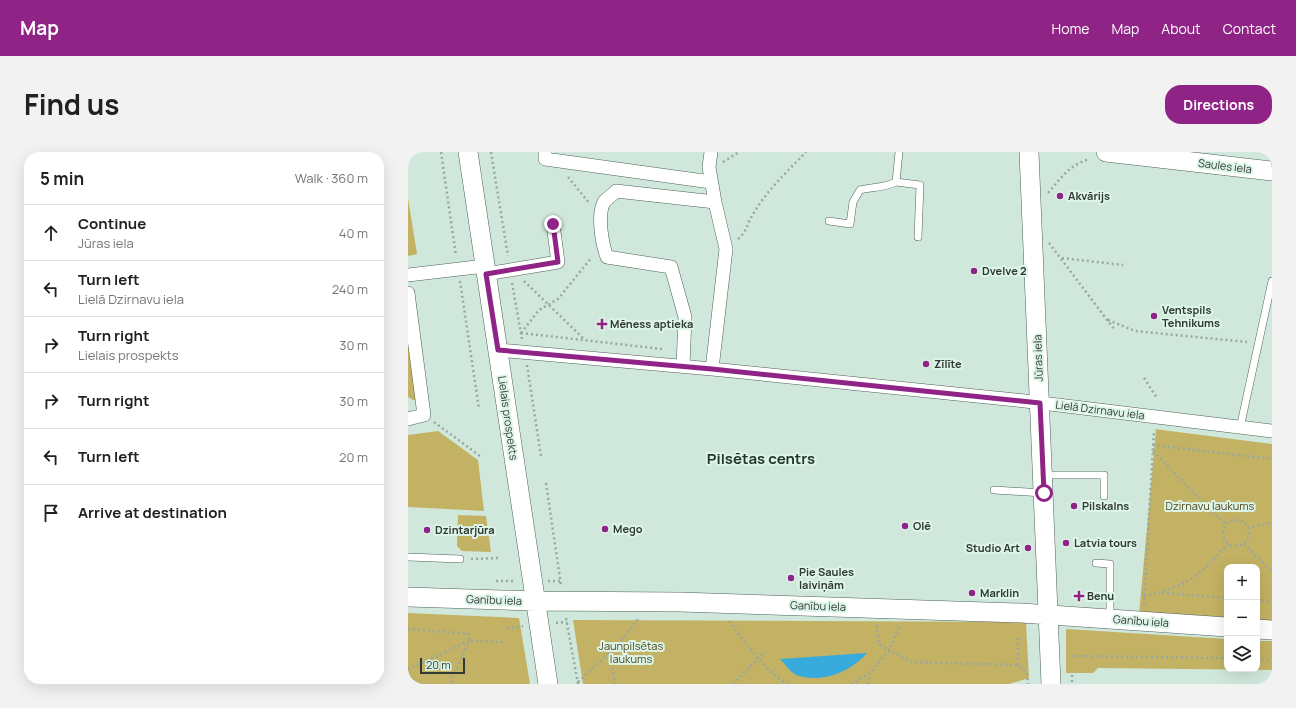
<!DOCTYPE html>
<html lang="en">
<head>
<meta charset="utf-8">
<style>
	body { margin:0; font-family:Manrope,sans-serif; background:#f2f2f2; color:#202124 }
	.controls { position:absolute; right:12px; bottom:12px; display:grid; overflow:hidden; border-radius:8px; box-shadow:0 4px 16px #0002 }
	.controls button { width:36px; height:36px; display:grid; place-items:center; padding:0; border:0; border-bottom:1px solid #e0e0e0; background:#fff; color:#202124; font:20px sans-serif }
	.scale { position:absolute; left:12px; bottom:10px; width:45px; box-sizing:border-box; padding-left:4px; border:2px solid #303934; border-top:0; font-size:11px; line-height:14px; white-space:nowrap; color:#303934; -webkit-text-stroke:3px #ddf5e9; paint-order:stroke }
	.stop { position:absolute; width:12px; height:12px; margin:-9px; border:3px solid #902386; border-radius:50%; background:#fff }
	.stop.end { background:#902386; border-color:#fff; box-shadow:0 1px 4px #0008 }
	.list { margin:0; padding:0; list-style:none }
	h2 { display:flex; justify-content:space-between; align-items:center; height:52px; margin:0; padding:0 16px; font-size:17px }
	h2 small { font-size:13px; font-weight:400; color:#757577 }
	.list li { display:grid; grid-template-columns:26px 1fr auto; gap:12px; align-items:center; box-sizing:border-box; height:56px; padding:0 16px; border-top:1px solid #e0e0e0 }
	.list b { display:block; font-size:15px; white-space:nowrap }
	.list p { margin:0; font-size:13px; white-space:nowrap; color:#757577 }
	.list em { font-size:13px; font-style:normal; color:#757577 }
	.icon { flex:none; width:22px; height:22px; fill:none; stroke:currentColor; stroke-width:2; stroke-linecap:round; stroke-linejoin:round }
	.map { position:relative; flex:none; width:864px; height:532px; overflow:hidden; border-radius:16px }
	header { display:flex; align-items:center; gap:24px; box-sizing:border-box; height:56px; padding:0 20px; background:#902386; color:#fff }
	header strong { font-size:19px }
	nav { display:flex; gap:22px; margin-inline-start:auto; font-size:14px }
	.intro { display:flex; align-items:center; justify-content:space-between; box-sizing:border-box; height:96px; padding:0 24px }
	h1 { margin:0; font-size:28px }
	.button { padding:10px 18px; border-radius:16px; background:#902386; color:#fff; font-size:14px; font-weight:700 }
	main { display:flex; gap:24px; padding:0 24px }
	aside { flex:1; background:#fff; border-radius:16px; box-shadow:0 4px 16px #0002 }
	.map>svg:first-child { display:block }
</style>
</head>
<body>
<header>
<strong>Map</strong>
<nav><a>Home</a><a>Map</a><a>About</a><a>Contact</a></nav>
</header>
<div class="intro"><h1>Find us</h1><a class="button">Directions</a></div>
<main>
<aside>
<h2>5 min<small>Walk · 360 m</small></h2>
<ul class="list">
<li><svg class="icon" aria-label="ahead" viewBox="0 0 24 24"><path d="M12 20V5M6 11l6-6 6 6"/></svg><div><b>Continue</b><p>Jūras iela</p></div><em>40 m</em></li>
<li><svg class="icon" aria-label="left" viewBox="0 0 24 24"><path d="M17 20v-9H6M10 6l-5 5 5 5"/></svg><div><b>Turn left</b><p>Lielā Dzirnavu iela</p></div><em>240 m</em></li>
<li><svg class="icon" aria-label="right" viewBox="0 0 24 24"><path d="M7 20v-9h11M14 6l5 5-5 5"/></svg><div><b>Turn right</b><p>Lielais prospekts</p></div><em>30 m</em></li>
<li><svg class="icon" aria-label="right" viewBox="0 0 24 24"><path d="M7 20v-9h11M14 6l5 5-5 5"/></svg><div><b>Turn right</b></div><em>30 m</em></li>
<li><svg class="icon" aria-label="left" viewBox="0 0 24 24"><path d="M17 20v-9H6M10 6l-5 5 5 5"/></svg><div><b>Turn left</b></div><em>20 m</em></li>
<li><svg class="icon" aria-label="arrive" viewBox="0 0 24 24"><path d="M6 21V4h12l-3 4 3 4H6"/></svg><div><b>Arrive at destination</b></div></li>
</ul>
</aside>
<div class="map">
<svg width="864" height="532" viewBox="0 0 864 532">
	<rect width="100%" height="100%" fill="#d0e8dc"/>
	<path fill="#c3b263" d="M 0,46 L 9,102 L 0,104 Z
		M 0,172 L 11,248 L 5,248 L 0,245 Z
		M 746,277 L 864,292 L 864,469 L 849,468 L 849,415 L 819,415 L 819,466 L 731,462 L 748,278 Z
		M 30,279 L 70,308 L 76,359 L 0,355 L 0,283 Z
		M 50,363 L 78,364 L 83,400 L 54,399 L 49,394 Z
		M 0,461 L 111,466 L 122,532 L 0,532 Z
		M 165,468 L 618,470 L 621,526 L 601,532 L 175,532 Z
		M 658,477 L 819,487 L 819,517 L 849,517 L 849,489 L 864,489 L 864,518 L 690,516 L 685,521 L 658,521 Z"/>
	<path fill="#38abdd" d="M 459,501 C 443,520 413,532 388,523 C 381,519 377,512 372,507 Z"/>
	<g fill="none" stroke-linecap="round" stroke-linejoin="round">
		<defs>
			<path id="lane" d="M 491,0 L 488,30 L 512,33 L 510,85
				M 421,69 L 442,72 L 445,50 L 452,38 C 464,35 476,36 488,30
				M 832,276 L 864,129
				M 636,323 L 696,323 L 696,344
				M 586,338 L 635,341
				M 0,405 L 52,407
				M 688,411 L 702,412 L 702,467"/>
			<path id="street" d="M 137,0 L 137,7 L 303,30
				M 303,0 L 301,15 L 307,50
				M 78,122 L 150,110 L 145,72
				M 0,123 L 77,114
				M 0,141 L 16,263 L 0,267
				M 90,198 L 304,217 L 617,249 L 864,279
				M 275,214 L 277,165 L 263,115 L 199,105 C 194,92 189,63 196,50 C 199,46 205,43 208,39 L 307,50 L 318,97 L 304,217"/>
			<path id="secondary" d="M 60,0 L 140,532
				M 621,0 L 643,532
				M 698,0 L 864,19
				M 0,445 L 128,449 L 272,450 L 613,461 L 819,475
				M 849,477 L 864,478"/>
		</defs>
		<use href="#lane" stroke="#4c6157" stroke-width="8"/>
		<use href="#street" stroke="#4c6157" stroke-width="14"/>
		<use href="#secondary" stroke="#4c6157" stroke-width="20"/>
		<path stroke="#96a89f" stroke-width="2.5" stroke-dasharray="2 3" stroke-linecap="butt" d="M 33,0 L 48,104
			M 83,0 L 100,104
			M 315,10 L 331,0
			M 160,25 L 182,52
			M 640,41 C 654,25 661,13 682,7
			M 330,87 C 338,81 339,72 344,64 C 357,40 379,20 398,0
			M 641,91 L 706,177
			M 654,106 L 715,113
			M 52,129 L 71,257
			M 116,129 L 176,187
			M 104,131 L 114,187
			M 700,168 L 727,179 L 839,190
			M 113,181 L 254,197
			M 113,181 L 131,158 L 150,147 L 184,105
			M 119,213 L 133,304
			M 736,226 L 749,246
			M 26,270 L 72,304
			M 745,293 L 864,307
			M 745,299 L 818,373
			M 138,331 L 153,433
			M815 381a13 13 0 1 1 26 0a13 13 0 1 1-26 0Z
			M 840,376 L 864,370
			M 836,392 L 864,419
			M 63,407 L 90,406
			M 88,429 L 107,429
			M 140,429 L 152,429
			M 754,441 L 819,446
			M 736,444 C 757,440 780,432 796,417 C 804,410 812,400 820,392
			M 849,448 L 864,449
			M 736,453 L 746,278
			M 158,466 L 170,532
			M 321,469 C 335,487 360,523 380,532
			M 148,471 L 159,470
			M 468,473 L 472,493 L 503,510 L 610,513 L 619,521 L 620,532
			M 0,477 L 61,482 L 61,489 L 95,490
			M 99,477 L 115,474
			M 202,501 L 207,532
			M 663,504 L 819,506
			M 849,507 L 864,507
			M 610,513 L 610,486
			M 0,517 L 61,489 L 42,532
			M 664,523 L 664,532
			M 170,530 L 207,496 L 231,466
			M 325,532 L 357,499
			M 443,532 L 462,521 L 481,498 L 492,473
			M 460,532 L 462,522"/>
		<use href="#lane" stroke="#fff" stroke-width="7"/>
		<use href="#street" stroke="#fff" stroke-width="13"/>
		<use href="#secondary" stroke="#fff" stroke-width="19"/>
	</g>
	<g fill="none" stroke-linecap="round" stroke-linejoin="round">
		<path stroke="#902386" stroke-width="5" d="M 145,72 L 150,110 L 78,122 L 90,198 L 304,217 L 632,251 L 636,341"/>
	</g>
	<g fill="#902386" stroke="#ddf5e9" stroke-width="1.5">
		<circle cx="652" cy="44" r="4"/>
		<circle cx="566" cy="119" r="4"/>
		<circle cx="746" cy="164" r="4"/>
		<path d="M192 166h4v4h4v4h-4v4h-4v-4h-4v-4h4z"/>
		<circle cx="518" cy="212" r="4"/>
		<circle cx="666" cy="354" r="4"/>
		<circle cx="497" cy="374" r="4"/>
		<circle cx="197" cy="377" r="4"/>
		<circle cx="19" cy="378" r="4"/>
		<circle cx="658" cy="391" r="4"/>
		<circle cx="620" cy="396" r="4"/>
		<circle cx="383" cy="426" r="4"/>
		<circle cx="564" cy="441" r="4"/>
		<path d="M669 438h4v4h4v4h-4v4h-4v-4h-4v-4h4z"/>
	</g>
	<g text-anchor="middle" stroke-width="4" stroke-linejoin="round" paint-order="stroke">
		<g font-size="11" fill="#303934" stroke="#ddf5e9">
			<text transform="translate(817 14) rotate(7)" y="4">Saules iela</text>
			<text transform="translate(630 206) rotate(-92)" y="4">Jūras iela</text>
			<text transform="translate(692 258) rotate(7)" y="4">Lielā Dzirnavu iela</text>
			<text transform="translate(100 266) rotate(82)" y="4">Lielais prospekts</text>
			<text transform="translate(86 448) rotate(2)" y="4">Ganību iela</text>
			<text transform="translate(410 454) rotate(2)" y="4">Ganību iela</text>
			<text transform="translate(733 469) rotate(4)" y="4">Ganību iela</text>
		</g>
		<g font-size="11" font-weight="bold" fill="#303934" stroke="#ddf5e9" text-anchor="start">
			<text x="660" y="48">Akvārijs</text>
			<text x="574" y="123">Dvelve 2</text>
			<text x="754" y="162">Ventspils<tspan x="754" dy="13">Tehnikums</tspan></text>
			<text x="202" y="176">Mēness aptieka</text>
			<text x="526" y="216">Zīlīte</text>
			<text x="674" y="358">Pilskalns</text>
			<text x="505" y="378">Olē</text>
			<text x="205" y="381">Mego</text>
			<text x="27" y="382">Dzintarjūra</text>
			<text x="666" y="395">Latvia tours</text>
			<text x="612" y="400" text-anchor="end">Studio Art</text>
			<text x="391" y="424">Pie Saules<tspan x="391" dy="13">laiviņām</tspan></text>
			<text x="572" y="445">Marklin</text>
			<text x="679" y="448">Benu</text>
		</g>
		<g font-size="11" fill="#50471d" stroke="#ddf5e9">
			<text x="802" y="358">Dzirnavu laukums</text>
			<text x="223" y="498">Jaunpilsētas<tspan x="223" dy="13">laukums</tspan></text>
		</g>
		<g font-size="15" font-weight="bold" fill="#22362d" stroke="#ddf5e9">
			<text x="353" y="312">Pilsētas centrs</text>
		</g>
	</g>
</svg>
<div class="controls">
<button>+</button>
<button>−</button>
<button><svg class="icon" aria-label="layers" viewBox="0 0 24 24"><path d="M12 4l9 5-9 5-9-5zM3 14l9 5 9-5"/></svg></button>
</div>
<div class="scale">20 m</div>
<div class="stop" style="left:636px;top:341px"></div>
<div class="stop end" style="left:145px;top:72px"></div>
</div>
</main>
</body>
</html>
